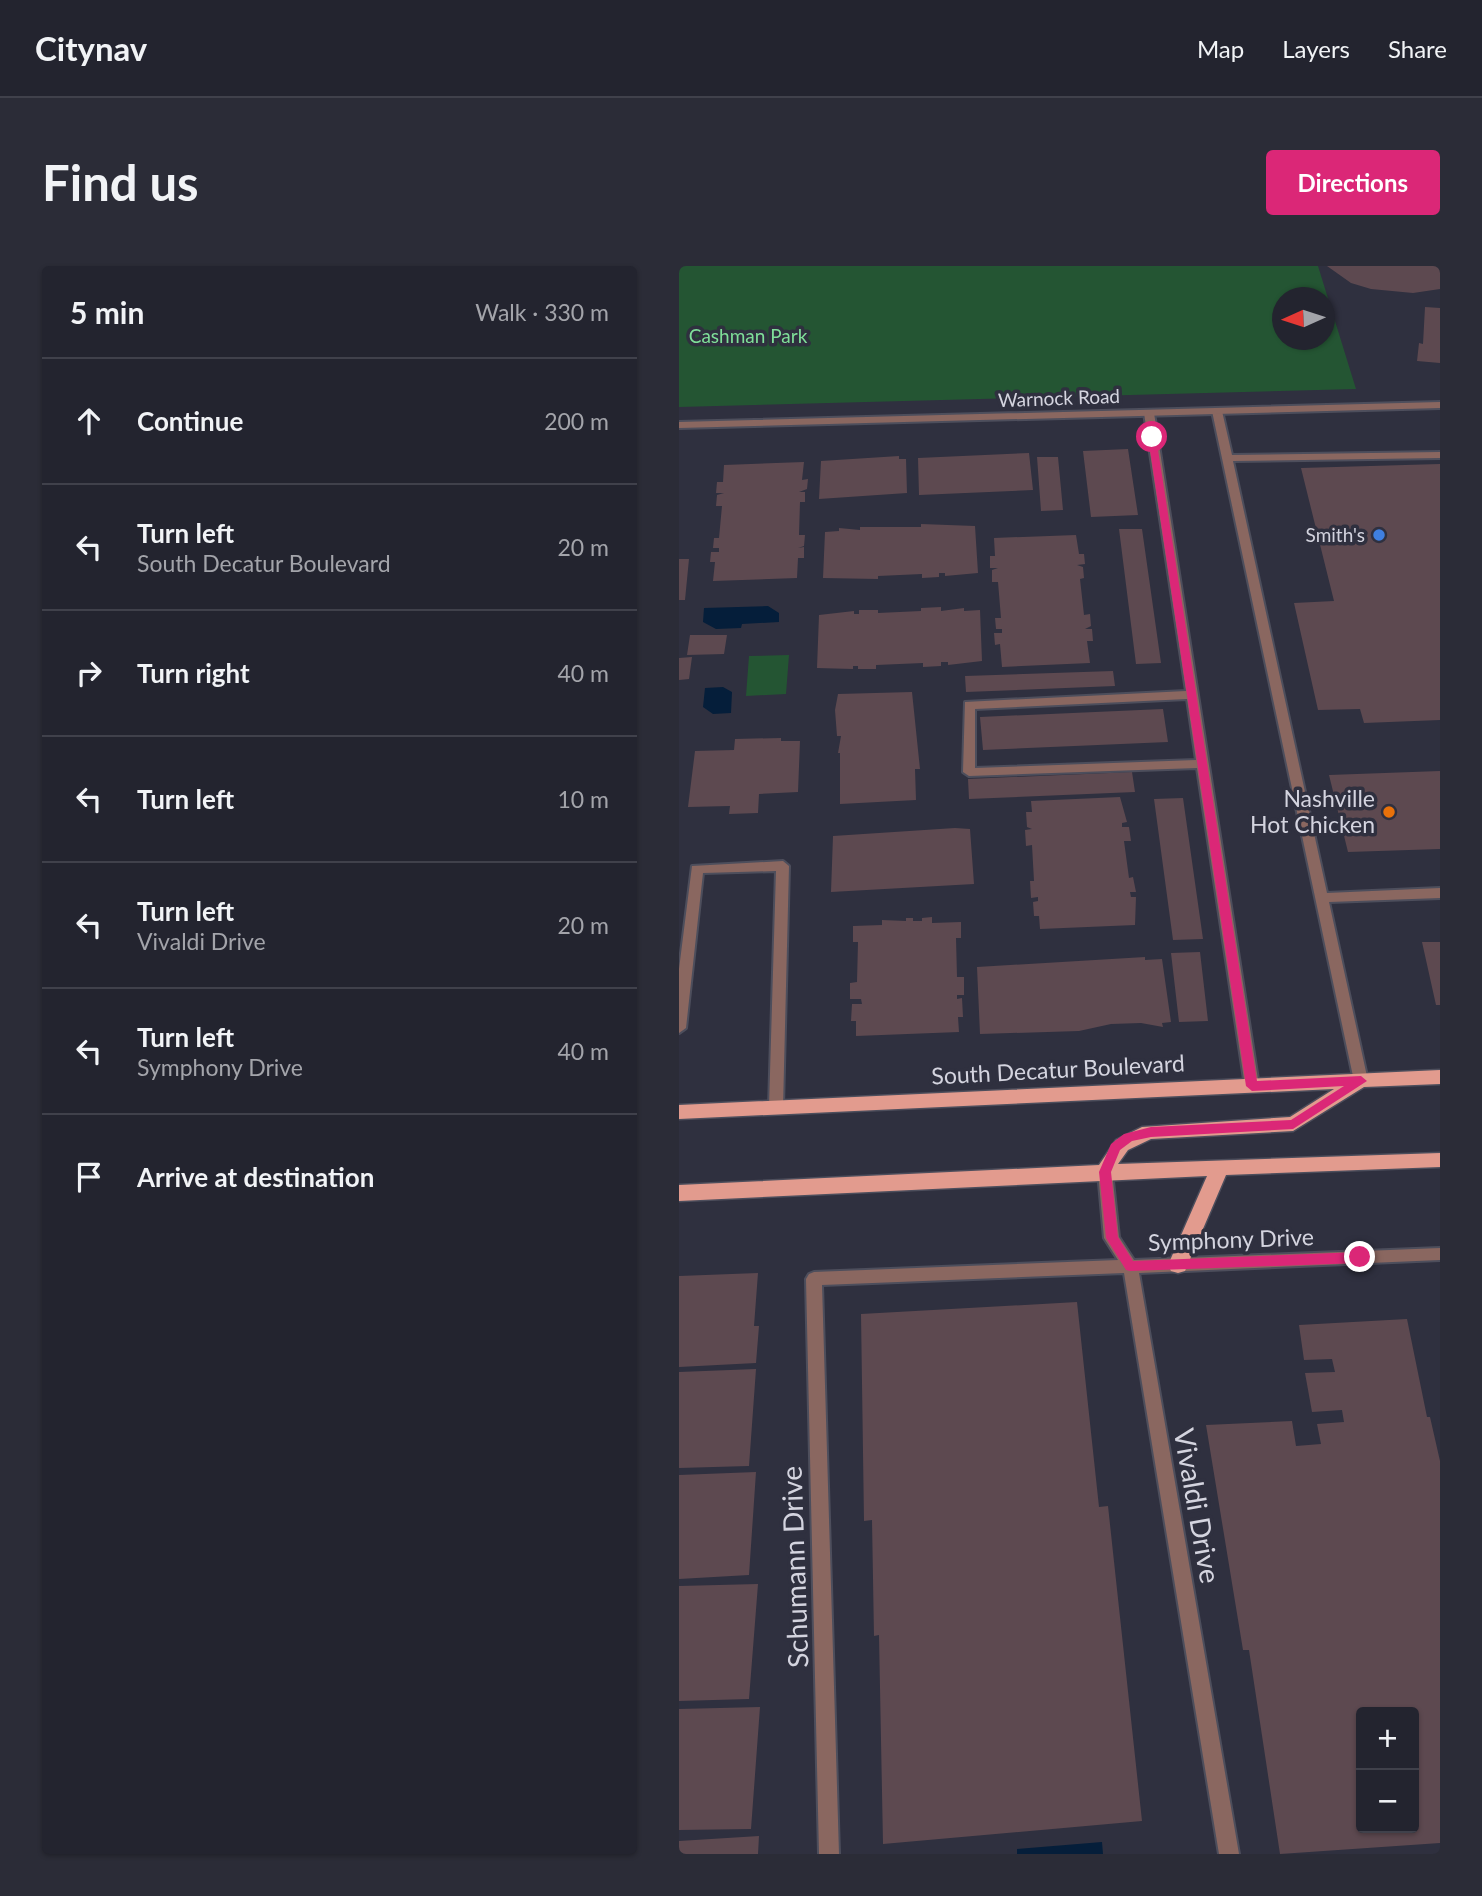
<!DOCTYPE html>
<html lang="en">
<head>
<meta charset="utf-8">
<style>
	body { margin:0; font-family:Lato,sans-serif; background:#2b2c37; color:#f1f3f6 }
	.controls { position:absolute; right:21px; bottom:21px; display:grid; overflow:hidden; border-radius:7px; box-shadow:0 2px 5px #0004 }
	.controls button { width:63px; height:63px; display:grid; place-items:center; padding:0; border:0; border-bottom:2px solid #40414b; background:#23242f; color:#f1f3f6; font:35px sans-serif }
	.compass { position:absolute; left:593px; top:21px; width:63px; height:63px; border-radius:50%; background:#23242f; box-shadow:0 2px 5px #0004; rotate:267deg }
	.stop { position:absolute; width:21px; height:21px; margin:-16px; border:5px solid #db2777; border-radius:50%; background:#fff }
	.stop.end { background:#db2777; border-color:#fff; box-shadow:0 2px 7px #0008 }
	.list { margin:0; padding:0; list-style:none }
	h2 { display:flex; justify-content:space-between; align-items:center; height:91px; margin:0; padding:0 28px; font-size:30px }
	h2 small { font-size:23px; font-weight:400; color:#a3a4aa }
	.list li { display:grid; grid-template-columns:46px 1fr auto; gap:21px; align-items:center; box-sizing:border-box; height:126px; padding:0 28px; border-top:2px solid #40414b }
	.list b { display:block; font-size:26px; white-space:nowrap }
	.list p { margin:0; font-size:23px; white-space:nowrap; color:#a3a4aa }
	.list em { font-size:23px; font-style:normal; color:#a3a4aa }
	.icon { flex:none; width:38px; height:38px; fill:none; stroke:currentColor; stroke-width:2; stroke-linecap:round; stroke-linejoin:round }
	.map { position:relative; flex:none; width:761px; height:1588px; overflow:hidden; border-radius:7px }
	header { display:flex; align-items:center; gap:42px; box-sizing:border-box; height:98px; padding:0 35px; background:#23242f; border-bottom:2px solid #40414b }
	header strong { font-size:33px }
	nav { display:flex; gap:38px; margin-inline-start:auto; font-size:24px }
	.intro { display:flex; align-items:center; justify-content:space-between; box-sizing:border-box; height:168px; padding:0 42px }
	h1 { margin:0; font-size:49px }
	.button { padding:18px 32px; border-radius:7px; background:#db2777; color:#fff; font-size:24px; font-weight:700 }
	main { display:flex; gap:42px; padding:0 42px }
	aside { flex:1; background:#23242f; border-radius:7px; box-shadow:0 2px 5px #0004 }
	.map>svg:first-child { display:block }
</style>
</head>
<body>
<header>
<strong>Citynav</strong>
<nav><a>Map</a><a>Layers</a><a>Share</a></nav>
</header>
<div class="intro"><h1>Find us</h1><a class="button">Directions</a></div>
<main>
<aside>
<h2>5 min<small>Walk · 330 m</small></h2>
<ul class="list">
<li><svg class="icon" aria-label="ahead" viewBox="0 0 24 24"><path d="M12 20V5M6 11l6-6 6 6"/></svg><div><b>Continue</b></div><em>200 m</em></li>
<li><svg class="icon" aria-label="left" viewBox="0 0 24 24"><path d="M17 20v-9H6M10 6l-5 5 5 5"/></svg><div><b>Turn left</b><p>South Decatur Boulevard</p></div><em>20 m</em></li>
<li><svg class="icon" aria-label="right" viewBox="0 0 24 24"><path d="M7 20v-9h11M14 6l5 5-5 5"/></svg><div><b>Turn right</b></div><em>40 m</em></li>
<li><svg class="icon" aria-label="left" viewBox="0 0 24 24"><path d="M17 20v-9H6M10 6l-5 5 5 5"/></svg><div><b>Turn left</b></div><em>10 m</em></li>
<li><svg class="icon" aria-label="left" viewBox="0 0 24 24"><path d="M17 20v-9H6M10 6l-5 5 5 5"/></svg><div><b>Turn left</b><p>Vivaldi Drive</p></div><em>20 m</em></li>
<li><svg class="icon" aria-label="left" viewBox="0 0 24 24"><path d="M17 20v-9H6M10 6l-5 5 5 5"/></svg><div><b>Turn left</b><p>Symphony Drive</p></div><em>40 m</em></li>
<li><svg class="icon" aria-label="arrive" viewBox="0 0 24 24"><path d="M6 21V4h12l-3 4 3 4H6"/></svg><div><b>Arrive at destination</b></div></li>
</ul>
</aside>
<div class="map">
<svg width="761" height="1588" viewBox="0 0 761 1588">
	<rect width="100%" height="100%" fill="#2f303f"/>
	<path fill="#245533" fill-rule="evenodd" d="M 0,0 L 639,0 L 677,123 L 0,141 ZM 604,32 L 646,32 L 646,74 L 604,74 Z
		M 110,389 L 107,428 L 67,430 L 70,390 Z"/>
	<path fill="#051e3a" d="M 89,340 L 100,347 L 100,356 L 63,358 L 62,362 L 37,363 L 24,356 L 25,342 Z
		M 44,421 L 53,426 L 52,447 L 34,448 L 24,441 L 26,422 Z
		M 423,1576 L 424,1588 L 338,1588 L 338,1583 Z"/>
	<path fill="#5d4950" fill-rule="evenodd" d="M 648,0 L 761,0 L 761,23 L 734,27 L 692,23 L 672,17 Z
		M 746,41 L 761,42 L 761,97 L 738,95 L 740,77 L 744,78 Z
		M 449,183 L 459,249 L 412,251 L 404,185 Z
		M 350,187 L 354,224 L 240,229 L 239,192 Z
		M 220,190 L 220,193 L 227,193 L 228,227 L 140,233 L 142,195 Z
		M 358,191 L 379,191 L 384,244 L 362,245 Z
		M 125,196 L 123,214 L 129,213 L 128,223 L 120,226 L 126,226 L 126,236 L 121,236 L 120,269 L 126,269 L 125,280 L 119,282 L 125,281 L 125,292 L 119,292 L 118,312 L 34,315 L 36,296 L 31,296 L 32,286 L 40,286 L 40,282 L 34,282 L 35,272 L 40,272 L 43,240 L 37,240 L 38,229 L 45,227 L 37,227 L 38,216 L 44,216 L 45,199 Z
		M 761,198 L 761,454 L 685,457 L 681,443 L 639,444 L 615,337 L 655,335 L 622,202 Z
		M 242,258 L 296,260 L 299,307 L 266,310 L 266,307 L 260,307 L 260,311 L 243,312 L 243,308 L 199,310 L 199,313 L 144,312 L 146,266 L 160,265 L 160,262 L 181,264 L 181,261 L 242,261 Z
		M 440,263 L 463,263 L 482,397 L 457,398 Z
		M 397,269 L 400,288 L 405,288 L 406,298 L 398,299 L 404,301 L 405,312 L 401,313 L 405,349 L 411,348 L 412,360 L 406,363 L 413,363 L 414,375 L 408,375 L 411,397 L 323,401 L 321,378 L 316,379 L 315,367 L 323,367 L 323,363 L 317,363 L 316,352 L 322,352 L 319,316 L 313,316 L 313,304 L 319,302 L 311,302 L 311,290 L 316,290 L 315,272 Z
		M 0,293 L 10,293 L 6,334 L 0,334 Z
		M 262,341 L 262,345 L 285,342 L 285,345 L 301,344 L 303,395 L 269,399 L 269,396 L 262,396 L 262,400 L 244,401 L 244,397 L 197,399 L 197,403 L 179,403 L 179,400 L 174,400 L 174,403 L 138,402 L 140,349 L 175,345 L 175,348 L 180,348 L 180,344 L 199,344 L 199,347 L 242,345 L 242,342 Z
		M 11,369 L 48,369 L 45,388 L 8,389 Z
		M 13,391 L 10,413 L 0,414 L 0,392 Z
		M 434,405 L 436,420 L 287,426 L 286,410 Z
		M 233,426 L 241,503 L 236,503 L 237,534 L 161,538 L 161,487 L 159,487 L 162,470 L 158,470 L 156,444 L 159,428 Z
		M 484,443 L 489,476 L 304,484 L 301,451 Z
		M 102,472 L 102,475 L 121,475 L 119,526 L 80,528 L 79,547 L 50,548 L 51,540 L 9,541 L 16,485 L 55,484 L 56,473 Z
		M 761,505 L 761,583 L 669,586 L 650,509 Z
		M 453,506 L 456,526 L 290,533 L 289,513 Z
		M 441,531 L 448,556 L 443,557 L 443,561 L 450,561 L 452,575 L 445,575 L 450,612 L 454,611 L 457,626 L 451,626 L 452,631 L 457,631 L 456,659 L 361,663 L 360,650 L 355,650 L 354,636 L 359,635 L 359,631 L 352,632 L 351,615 L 355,615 L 353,579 L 347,580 L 346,564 L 353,563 L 348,561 L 347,546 L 353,546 L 352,535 Z
		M 504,532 L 524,673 L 494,674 L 475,533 Z
		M 276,562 L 291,563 L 295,618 L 152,626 L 154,570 Z
		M 253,651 L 253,657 L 282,656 L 282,672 L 277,672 L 278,711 L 285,711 L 285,729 L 278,729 L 278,733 L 283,732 L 284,751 L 279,751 L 280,766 L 177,770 L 177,755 L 172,755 L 173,738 L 183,738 L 182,733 L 171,733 L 171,717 L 178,716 L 179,676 L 174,676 L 174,660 L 203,659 L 203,654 L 227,655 L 227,652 L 234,652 L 234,655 L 243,655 L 243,652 Z
		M 743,676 L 761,676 L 761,739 L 757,739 Z
		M 521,686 L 529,755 L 500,756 L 492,687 Z
		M 466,691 L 466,694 L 483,693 L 492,756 L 483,757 L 484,761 L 462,757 L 432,758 L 400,765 L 301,768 L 298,701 Z
		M 79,1007 L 75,1060 L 80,1060 L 77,1097 L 0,1101 L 0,1010 Z
		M 398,1036 L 420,1241 L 429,1240 L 463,1555 L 204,1578 L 200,1369 L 195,1370 L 193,1254 L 185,1255 L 182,1048 Z
		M 728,1053 L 748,1151 L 751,1151 L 761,1195 L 761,1577 L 601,1588 L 570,1384 L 564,1384 L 527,1159 L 613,1155 L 617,1180 L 642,1178 L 638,1158 L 665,1156 L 663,1144 L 633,1146 L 626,1107 L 656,1106 L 653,1093 L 625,1094 L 620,1059 ZM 682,1446 L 735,1446 L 735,1562 L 682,1562 Z
		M 77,1103 L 70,1200 L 0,1202 L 0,1106 Z
		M 77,1206 L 70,1309 L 0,1313 L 0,1209 Z
		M 79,1318 L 70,1433 L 0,1435 L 0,1320 Z
		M 81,1441 L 72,1563 L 0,1564 L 0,1443 Z
		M 80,1570 L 79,1588 L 0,1588 L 0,1575 Z"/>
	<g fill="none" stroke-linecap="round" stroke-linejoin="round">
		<defs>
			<path id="lane" d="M 535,143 L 543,145 L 553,189 L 761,186 L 761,192 L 554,195 L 648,627 L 761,622 L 761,632 L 650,636 L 689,815 L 687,819 L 677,819 L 675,815 L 533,145 Z
				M 470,144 L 475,147 L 580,820 L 578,824 L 568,824 L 566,820 L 518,502 L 290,510 L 284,506 L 286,436 L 507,425 L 465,147 ZM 508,433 L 517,494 L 296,502 L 296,443 Z
				M 104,595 L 110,600 L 104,841 L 102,845 L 92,845 L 90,841 L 97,605 L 24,607 L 7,762 L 0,767 L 0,703 L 13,600 Z"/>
			<path id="street" d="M 761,136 L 761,142 L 0,162 L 0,156 Z
				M 426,900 L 431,902 L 433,906 L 440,971 L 455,994 L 761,982 L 761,994 L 460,1007 L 560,1588 L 540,1588 L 445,1007 L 143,1019 L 160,1588 L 140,1588 L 127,1013 L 130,1008 L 135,1006 L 439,994 L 425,972 L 419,906 L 421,902 Z"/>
			<path id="primary" d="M 761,804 L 761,818 L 685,821 L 614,865 L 472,873 L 449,884 L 439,898 L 761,887 L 761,901 L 547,909 L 506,1005 L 499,1007 L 492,1005 L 489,999 L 528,910 L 0,935 L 0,919 L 420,899 L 437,874 L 463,861 L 611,851 L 655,823 L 0,853 L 0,839 Z"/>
		</defs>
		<use href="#lane" stroke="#4d4e5c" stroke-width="4"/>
		<use href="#street" stroke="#4d4e5c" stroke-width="4"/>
		<use href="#primary" stroke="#4d4e5c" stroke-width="3"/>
		<use href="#lane" fill="#8a6760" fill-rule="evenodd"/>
		<use href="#street" fill="#8a6760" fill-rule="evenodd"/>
		<use href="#primary" fill="#e29b8e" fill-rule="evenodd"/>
	</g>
	<path fill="#db2777" d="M 473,169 L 477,171 L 578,815 L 682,810 L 688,815 L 614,863 L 472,871 L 453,875 L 441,884 L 432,906 L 439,971 L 454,995 L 681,986 L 687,991 L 681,997 L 451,1005 L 447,1004 L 427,972 L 420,906 L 432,878 L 445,868 L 472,861 L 612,854 L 665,820 L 573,825 L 567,820 L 469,171 Z"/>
	<circle fill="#3f7fe0" stroke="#2f303f" stroke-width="2.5" cx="700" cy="269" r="7"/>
	<circle fill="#e8710a" stroke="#2f303f" stroke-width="2.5" cx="710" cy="546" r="7"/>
	<g text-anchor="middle" stroke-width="7" stroke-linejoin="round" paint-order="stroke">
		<g font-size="19" fill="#7fdf99" stroke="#2f303f">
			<text x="69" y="77">Cashman Park</text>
		</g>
		<g font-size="19" fill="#d4d4df" stroke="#2f303f">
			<text transform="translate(380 132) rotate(-2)" y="7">Warnock Road</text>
		</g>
		<g font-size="19" fill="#d4d4df" stroke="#2f303f" text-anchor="end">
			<text x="686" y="276">Smith's</text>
		</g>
		<g font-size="23" fill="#d4d4df" stroke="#2f303f" text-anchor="end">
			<text x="696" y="541">Nashville<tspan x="696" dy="26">Hot Chicken</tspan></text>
		</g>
		<g font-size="23" fill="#d4d4df" stroke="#2f303f">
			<text transform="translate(379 804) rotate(-3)" y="8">South Decatur Boulevard</text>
			<text transform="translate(552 974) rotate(-2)" y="8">Symphony Drive</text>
		</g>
		<g font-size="28" fill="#d4d4df" stroke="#2f303f">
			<text transform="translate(518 1240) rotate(80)" y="10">Vivaldi Drive</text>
			<text transform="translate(116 1301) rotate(-92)" y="10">Schumann Drive</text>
		</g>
	</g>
</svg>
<div class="controls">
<button>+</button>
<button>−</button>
</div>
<svg class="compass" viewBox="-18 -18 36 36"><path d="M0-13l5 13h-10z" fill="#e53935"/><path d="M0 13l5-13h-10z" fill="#a3a4aa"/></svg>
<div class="stop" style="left:473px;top:171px"></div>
<div class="stop end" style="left:681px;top:991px"></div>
</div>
</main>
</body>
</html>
